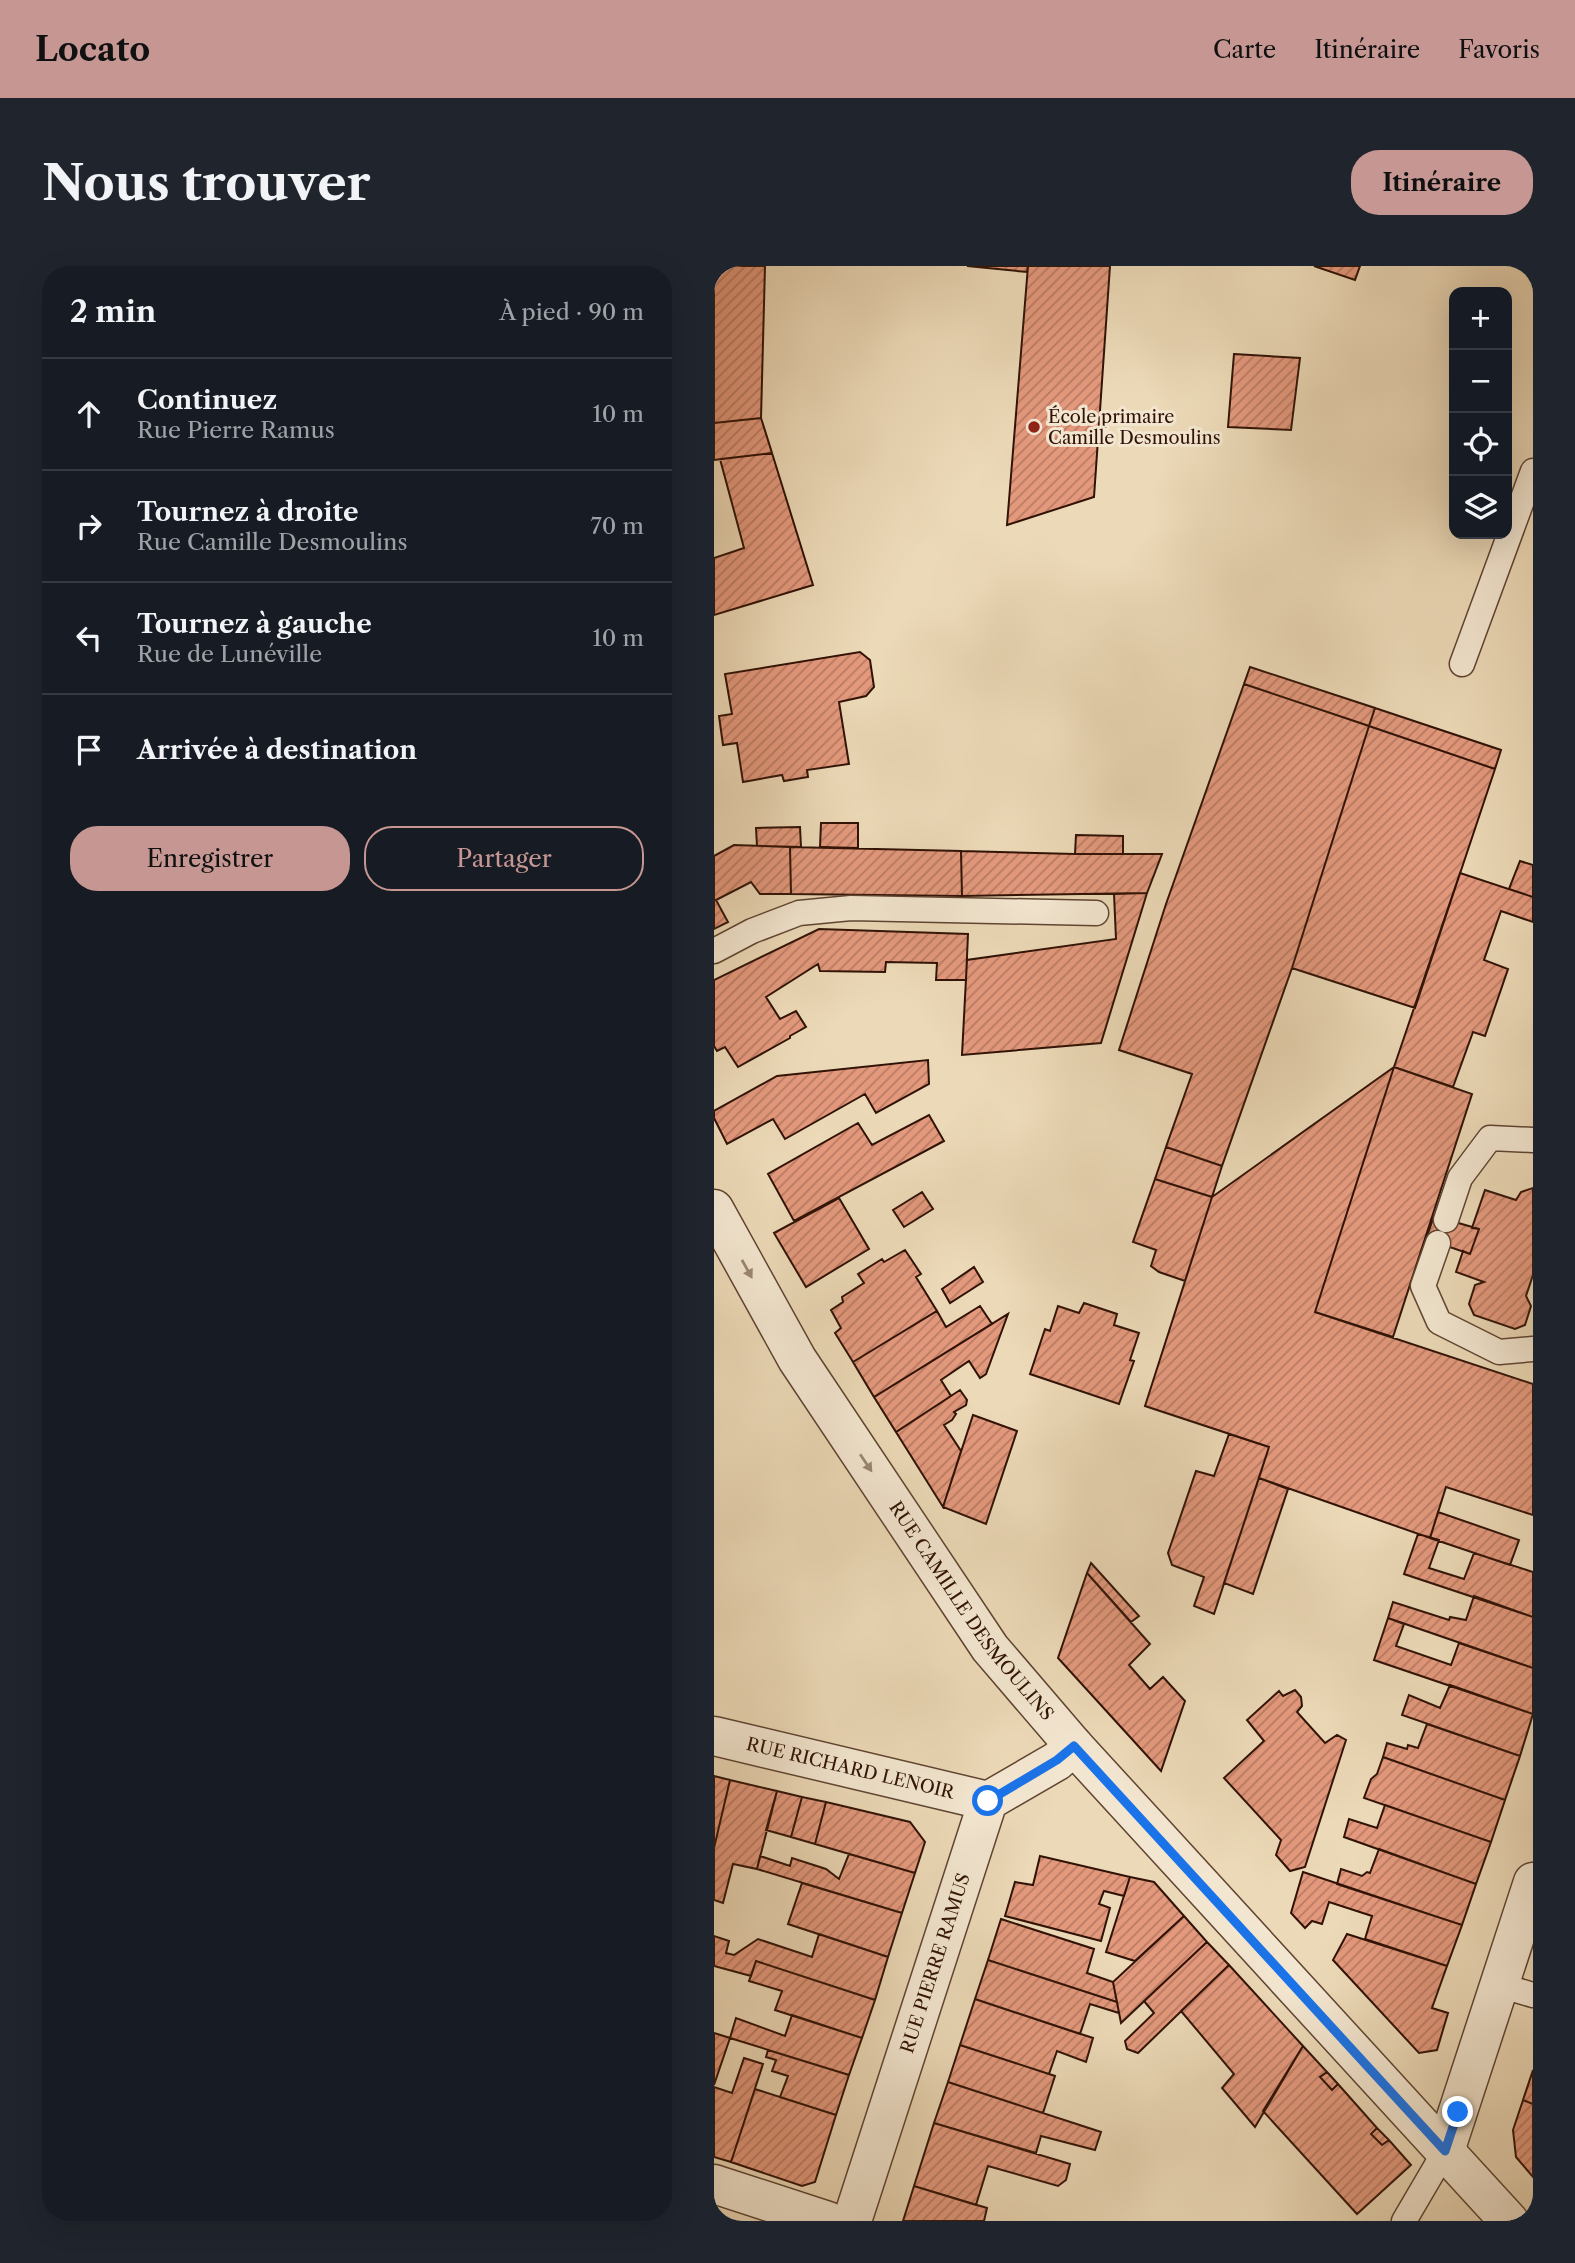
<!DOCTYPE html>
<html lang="fr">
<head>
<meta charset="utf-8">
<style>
	body { margin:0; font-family:"Libre Caslon Text",serif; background:#20242c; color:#f1f3f6 }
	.controls { position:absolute; right:21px; top:21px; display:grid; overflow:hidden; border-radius:14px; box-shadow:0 7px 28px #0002 }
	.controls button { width:63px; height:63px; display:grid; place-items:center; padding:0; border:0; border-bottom:2px solid #363941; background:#171b24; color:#f1f3f6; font:35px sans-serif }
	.stop { position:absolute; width:21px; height:21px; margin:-16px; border:5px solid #1a73e8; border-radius:50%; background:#fff }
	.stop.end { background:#1a73e8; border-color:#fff; box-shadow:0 2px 7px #0008 }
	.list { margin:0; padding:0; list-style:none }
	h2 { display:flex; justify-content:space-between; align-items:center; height:91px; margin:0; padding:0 28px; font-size:30px }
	h2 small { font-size:23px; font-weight:400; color:#9ea1a6 }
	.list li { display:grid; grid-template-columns:46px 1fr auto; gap:21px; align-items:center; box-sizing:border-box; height:112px; padding:0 28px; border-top:2px solid #363941 }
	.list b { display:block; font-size:26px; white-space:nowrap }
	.list p { margin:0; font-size:23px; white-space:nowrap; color:#9ea1a6 }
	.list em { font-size:23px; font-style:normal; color:#9ea1a6 }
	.actions { display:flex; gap:14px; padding:21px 28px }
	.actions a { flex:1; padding:16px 0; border:2px solid #c59692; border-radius:28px; text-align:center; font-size:24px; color:#c59692 }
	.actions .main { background:#c59692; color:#111 }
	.icon { flex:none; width:38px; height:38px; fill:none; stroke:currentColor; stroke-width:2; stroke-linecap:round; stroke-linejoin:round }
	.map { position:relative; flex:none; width:819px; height:1955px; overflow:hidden; border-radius:28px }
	header { display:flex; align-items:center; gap:42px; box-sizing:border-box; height:98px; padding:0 35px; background:#c59692; color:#111 }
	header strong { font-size:33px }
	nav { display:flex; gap:38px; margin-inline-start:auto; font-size:24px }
	.intro { display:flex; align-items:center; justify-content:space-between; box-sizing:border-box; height:168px; padding:0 42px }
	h1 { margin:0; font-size:49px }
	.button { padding:18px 32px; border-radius:28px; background:#c59692; color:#111; font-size:24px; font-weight:700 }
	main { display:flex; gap:42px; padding:0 42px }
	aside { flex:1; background:#171b24; border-radius:28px; box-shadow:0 7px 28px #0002 }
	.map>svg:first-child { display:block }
</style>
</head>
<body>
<header>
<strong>Locato</strong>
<nav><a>Carte</a><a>Itinéraire</a><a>Favoris</a></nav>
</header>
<div class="intro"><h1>Nous trouver</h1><a class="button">Itinéraire</a></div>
<main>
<aside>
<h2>2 min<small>À pied · 90 m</small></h2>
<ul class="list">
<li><svg class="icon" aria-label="ahead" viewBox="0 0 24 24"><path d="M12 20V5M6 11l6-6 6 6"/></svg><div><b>Continuez</b><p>Rue Pierre Ramus</p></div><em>10 m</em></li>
<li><svg class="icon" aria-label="right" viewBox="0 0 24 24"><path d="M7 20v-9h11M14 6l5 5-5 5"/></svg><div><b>Tournez à droite</b><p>Rue Camille Desmoulins</p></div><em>70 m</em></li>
<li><svg class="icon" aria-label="left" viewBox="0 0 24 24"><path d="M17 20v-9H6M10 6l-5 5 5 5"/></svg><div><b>Tournez à gauche</b><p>Rue de Lunéville</p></div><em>10 m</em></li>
<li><svg class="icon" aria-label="arrive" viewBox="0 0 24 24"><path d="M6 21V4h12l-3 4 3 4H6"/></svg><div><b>Arrivée à destination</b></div></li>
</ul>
<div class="actions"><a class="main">Enregistrer</a><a>Partager</a></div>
</aside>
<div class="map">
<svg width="819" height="1955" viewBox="0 0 819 1955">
	<defs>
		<pattern id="building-hatch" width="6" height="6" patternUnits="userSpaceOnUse" patternTransform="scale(1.75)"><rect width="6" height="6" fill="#e4997d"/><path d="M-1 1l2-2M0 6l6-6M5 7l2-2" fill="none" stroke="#b97b64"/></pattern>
	</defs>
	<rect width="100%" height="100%" fill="#ecd9b7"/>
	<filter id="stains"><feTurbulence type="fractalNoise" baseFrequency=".00286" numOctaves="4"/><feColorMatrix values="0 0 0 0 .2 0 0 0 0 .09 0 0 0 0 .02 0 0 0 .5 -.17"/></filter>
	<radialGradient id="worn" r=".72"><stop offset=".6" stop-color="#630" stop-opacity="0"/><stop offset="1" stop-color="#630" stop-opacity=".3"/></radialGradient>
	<path fill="url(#building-hatch)" stroke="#301206" stroke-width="2" d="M 0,0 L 51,0 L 47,152 L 0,157 Z
		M 253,0 L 314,0 L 313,6 Z
		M 314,0 L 396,0 L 380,231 L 293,259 Z
		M 600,0 L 646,0 L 641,14 Z
		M 520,88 L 586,92 L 577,164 L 514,161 Z
		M 47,152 L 58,187 L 0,194 L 0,157 Z
		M 58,187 L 99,319 L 0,349 L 0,292 L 30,282 L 6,193 Z
		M 146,386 L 156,394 L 160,421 L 152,430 L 125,436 L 135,498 L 93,504 L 94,511 L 70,515 L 68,509 L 29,516 L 23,477 L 9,479 L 5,450 L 18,448 L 11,408 Z
		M 536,401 L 661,442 L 655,460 L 530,418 Z
		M 530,418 L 655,460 L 578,702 L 508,900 L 452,881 L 478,808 L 405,784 L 452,638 Z
		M 661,442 L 787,484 L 781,503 L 655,460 Z
		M 655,460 L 781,503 L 701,742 L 578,702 Z
		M 107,557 L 144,557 L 144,582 L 106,581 Z
		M 86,561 L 87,581 L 43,580 L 42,562 Z
		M 362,569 L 409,570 L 409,588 L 361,588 Z
		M 20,579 L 76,581 L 77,628 L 46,628 L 37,616 L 2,634 L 14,656 L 0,663 L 0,590 Z
		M 76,581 L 247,585 L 248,630 L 77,628 Z
		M 247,585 L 361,588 L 448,588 L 433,627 L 248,630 Z
		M 806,595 L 819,599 L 819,631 L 795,623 Z
		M 746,607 L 819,631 L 819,656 L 787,645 L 770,694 L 794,703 L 771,770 L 759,766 L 739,821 L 680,801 Z
		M 433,627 L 387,777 L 248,789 L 253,694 L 402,673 L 400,628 Z
		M 105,663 L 254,668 L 252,714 L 222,714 L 223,697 L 172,696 L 171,706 L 106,705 L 104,698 L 52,731 L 66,753 L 82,745 L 92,761 L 76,770 L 76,772 L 24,801 L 11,781 L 3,785 L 0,780 L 0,714 Z
		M 214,794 L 215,818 L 162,847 L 151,828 L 71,873 L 59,853 L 13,878 L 0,852 L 0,845 L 63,810 Z
		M 680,801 L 601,1046 L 819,1118 L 819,1249 L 732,1221 L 716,1272 L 545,1212 L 555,1181 L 431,1140 L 498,931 Z
		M 680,801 L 758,828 L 679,1071 L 601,1046 Z
		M 215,849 L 230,875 L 80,955 L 54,908 L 144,857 L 158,879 Z
		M 452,881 L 508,900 L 498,931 L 441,913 Z
		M 441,913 L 498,931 L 471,1015 L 445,1006 L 437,1000 L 442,984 L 419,976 Z
		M 819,922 L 819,1009 L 812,1030 L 817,1040 L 811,1059 L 801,1063 L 760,1049 L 755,1038 L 761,1019 L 770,1016 L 742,1006 L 749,985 L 756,988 L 765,963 L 758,962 L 771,924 L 802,934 L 807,926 Z
		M 208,926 L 219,943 L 190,961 L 179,944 Z
		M 125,932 L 155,983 L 92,1021 L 60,967 Z
		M 720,950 L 765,963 L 756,988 L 712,973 Z
		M 191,984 L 207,1008 L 202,1011 L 223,1045 L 139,1096 L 121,1067 L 127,1062 L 117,1044 L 129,1036 L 128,1031 L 150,1017 L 144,1008 L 168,993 L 170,996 Z
		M 260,1001 L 269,1016 L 236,1037 L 228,1023 Z
		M 370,1037 L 403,1048 L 400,1059 L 425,1067 L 416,1094 L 420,1095 L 405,1138 L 316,1108 L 331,1063 L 336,1065 L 344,1040 L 365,1047 Z
		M 266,1040 L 278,1058 L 160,1131 L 139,1096 L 223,1045 L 232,1061 Z
		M 294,1048 L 272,1108 L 266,1112 L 255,1095 L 227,1114 L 237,1130 L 182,1166 L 160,1131 Z
		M 246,1124 L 253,1134 L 252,1139 L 240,1146 L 242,1148 L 238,1154 L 230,1159 L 247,1185 L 229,1241 L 182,1166 Z
		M 259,1149 L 303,1165 L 272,1258 L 229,1241 Z
		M 515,1168 L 555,1181 L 500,1348 L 480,1340 L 490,1311 L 458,1299 L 454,1287 L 482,1205 L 500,1210 Z
		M 545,1212 L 574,1223 L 539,1328 L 510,1317 Z
		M 724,1246 L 805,1274 L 796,1299 L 716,1272 Z
		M 704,1268 L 725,1274 L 715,1302 L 750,1313 L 760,1287 L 819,1306 L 819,1351 L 690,1308 Z
		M 377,1297 L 425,1350 L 417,1356 L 373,1307 Z
		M 373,1307 L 436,1378 L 415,1399 L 436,1423 L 449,1411 L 471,1435 L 447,1505 L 344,1392 Z
		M 760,1330 L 819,1351 L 819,1402 L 674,1352 L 679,1336 L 735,1354 L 736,1351 L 752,1354 Z
		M 674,1352 L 690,1358 L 682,1380 L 737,1399 L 745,1377 L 819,1402 L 819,1448 L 660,1394 Z
		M 736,1419 L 819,1448 L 806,1490 L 688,1449 L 695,1429 L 726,1442 Z
		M 581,1424 L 587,1431 L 588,1440 L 583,1446 L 611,1477 L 623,1469 L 632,1474 L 591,1601 L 576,1605 L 562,1589 L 567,1574 L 510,1512 L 550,1475 L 533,1454 L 565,1425 L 569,1430 Z
		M 713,1458 L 806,1490 L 791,1534 L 669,1491 L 673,1477 L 693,1483 L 694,1479 L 704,1482 Z
		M 669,1491 L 791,1534 L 777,1576 L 650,1532 L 657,1513 L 663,1508 Z
		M 0,1510 L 16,1514 L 0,1582 Z
		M 16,1514 L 63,1525 L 43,1603 L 19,1598 L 9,1637 L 0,1634 L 0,1582 Z
		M 63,1525 L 88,1531 L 77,1571 L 52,1564 Z
		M 88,1531 L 112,1536 L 101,1578 L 77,1571 Z
		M 112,1536 L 196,1556 L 211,1576 L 201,1607 L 101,1578 Z
		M 671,1539 L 777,1576 L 762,1618 L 630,1571 L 635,1553 L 663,1562 Z
		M 665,1583 L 762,1618 L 748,1659 L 623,1618 L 627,1603 L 648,1610 L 653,1606 L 656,1607 Z
		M 135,1588 L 201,1607 L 188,1647 L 43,1603 L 46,1590 L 76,1600 L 78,1592 L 112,1603 L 125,1613 Z
		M 326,1590 L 416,1611 L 410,1630 L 390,1625 L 385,1638 L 396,1642 L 387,1675 L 291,1650 L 301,1616 L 319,1619 Z
		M 589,1606 L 748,1659 L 733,1700 L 651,1673 L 658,1650 L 615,1636 L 608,1658 L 598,1655 L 591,1662 L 577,1647 Z
		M 416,1611 L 440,1616 L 470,1650 L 421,1695 L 392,1686 Z
		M 88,1617 L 188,1647 L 174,1691 L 74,1658 Z
		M 470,1650 L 493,1676 L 407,1757 L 399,1716 Z
		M 287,1653 L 380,1683 L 373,1707 L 399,1716 L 403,1736 L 274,1694 Z
		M 105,1668 L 174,1691 L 161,1734 L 42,1695 L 37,1710 L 0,1700 L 0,1670 L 15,1675 L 12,1687 L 20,1689 L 44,1673 L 98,1691 Z
		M 633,1668 L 733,1700 L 718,1742 L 734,1747 L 723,1784 L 705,1787 L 619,1694 Z
		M 493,1676 L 515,1699 L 424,1787 L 413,1783 L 411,1775 L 440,1747 L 430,1735 Z
		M 274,1694 L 403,1736 L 405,1747 L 376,1738 L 366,1768 L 261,1733 Z
		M 42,1695 L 161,1734 L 148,1772 L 61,1744 L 68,1725 L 35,1715 Z
		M 515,1699 L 589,1780 L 541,1861 L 508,1822 L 520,1808 L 467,1745 Z
		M 261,1733 L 379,1772 L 372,1796 L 343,1785 L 335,1808 L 246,1779 Z
		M 78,1749 L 148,1772 L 135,1809 L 16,1772 L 22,1752 L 71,1770 Z
		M 0,1767 L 16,1772 L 0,1819 Z
		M 246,1779 L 341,1810 L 329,1847 L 234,1816 Z
		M 589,1780 L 613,1806 L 606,1811 L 618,1824 L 624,1818 L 663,1862 L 657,1868 L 668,1879 L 675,1874 L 697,1899 L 643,1948 L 549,1845 Z
		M 54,1784 L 135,1809 L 122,1849 L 66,1831 L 74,1810 L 58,1805 L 62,1794 L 52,1791 Z
		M 30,1792 L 49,1798 L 17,1896 L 0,1891 L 0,1821 L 18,1827 Z
		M 819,1804 L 819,1838 L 809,1834 Z
		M 613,1806 L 624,1818 L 618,1824 L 606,1811 Z
		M 234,1816 L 387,1866 L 381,1884 L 327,1870 L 322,1887 L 220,1857 Z
		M 41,1823 L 122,1849 L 101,1916 L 88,1920 L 17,1896 Z
		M 809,1834 L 819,1838 L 819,1911 L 802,1891 L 799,1864 Z
		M 220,1857 L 356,1898 L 352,1914 L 344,1920 L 274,1900 L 262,1939 L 200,1920 Z
		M 663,1862 L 675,1874 L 668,1879 L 657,1868 Z
		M 200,1920 L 273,1942 L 270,1955 L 189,1955 Z"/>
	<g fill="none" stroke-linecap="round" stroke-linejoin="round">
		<defs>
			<path id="lane" d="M 748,398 L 819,205
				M 0,685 L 38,665 L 85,647 L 137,642 L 382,647
				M 732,954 L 746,912 L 776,872 L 819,874
				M 724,977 L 709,1020 L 725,1056 L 785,1086 L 819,1083
				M 785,1719 L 819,1729
				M 690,1955 L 731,1885"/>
			<g id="street">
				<path id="s1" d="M 0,943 L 83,1093 L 276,1382 L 360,1480 L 795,1955"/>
				<path id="s2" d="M 0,1470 L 274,1535"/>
				<path d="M 731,1885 L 819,1616"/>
				<path d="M 0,1918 L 114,1955"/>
				<path id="s3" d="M 138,1955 L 274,1535 L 343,1495 L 360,1480"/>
			</g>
		</defs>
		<use href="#lane" stroke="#5f4432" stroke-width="27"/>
		<use href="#street" stroke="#5f4432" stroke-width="41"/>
		<use href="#lane" stroke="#f3e6d0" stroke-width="24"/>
		<use href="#street" stroke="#f3e6d0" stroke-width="38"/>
	</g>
	<defs><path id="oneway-solid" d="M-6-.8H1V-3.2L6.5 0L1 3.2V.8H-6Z" transform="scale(1.75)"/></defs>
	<g fill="#9b8775">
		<use href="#oneway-solid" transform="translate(33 1003) rotate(61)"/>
		<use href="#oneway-solid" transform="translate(152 1197) rotate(56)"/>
	</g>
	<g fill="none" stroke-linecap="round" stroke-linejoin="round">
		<path stroke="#1a73e8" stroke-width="9" d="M 274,1535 L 343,1494 L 360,1480 L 731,1885 L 744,1846"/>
	</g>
	<circle fill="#8f2418" stroke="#f3e6d0" stroke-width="2.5" cx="320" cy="161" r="7"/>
	<g text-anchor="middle" stroke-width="6" stroke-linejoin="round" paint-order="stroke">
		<g font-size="18" fill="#301206" stroke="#f3e6d0" text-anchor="start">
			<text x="334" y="157">École primaire<tspan x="334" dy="21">Camille Desmoulins</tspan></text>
		</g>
		<g font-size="18" fill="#301206" stroke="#f3e6d0">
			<text dy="6" stroke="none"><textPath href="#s1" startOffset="478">RUE CAMILLE DESMOULINS</textPath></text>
			<text dy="6" stroke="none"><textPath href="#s2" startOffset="140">RUE RICHARD LENOIR</textPath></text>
			<text dy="6" stroke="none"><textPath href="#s3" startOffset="271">RUE PIERRE RAMUS</textPath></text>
		</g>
	</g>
	<rect width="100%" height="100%" filter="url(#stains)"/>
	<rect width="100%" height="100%" fill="url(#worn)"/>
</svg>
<div class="controls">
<button>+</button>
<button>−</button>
<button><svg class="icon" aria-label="locate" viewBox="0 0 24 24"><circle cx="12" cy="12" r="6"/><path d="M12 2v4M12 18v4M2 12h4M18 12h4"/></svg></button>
<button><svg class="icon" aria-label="layers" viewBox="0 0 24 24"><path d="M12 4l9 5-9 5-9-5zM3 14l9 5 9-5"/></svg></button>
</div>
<div class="stop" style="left:274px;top:1535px"></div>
<div class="stop end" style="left:744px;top:1846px"></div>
</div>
</main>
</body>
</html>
